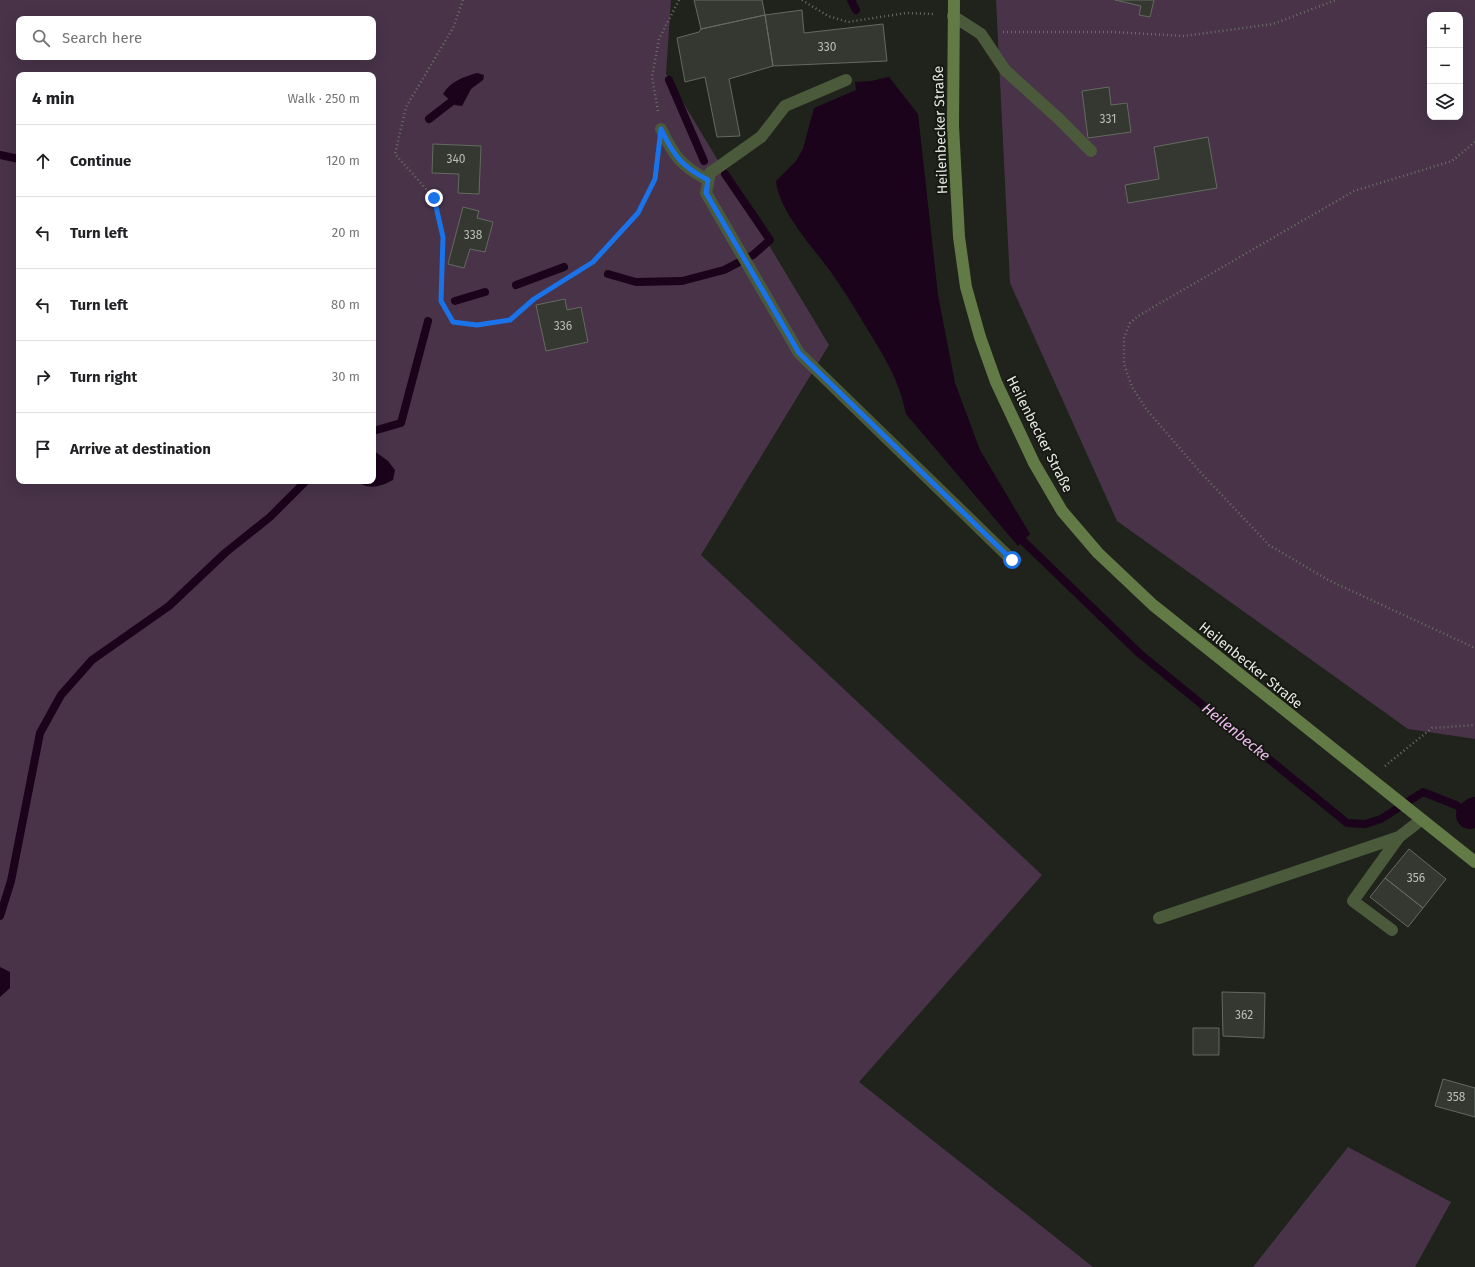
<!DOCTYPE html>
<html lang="en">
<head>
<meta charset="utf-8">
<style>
	body { margin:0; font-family:"Fira Sans",sans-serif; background:#f2f2f2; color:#202124 }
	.controls { position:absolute; right:12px; top:12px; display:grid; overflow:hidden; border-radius:8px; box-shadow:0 4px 16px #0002 }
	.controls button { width:36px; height:36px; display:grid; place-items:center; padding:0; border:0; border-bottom:1px solid #e0e0e0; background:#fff; color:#202124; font:20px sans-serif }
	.stop { position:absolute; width:12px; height:12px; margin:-9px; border:3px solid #1a73e8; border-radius:50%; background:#fff }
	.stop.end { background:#1a73e8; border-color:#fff; box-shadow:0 1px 4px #0008 }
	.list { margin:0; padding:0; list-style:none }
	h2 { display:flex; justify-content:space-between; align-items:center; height:52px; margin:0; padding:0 16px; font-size:17px }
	h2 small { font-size:13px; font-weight:400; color:#757577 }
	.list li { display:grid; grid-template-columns:26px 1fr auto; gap:12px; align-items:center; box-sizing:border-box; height:72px; padding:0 16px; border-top:1px solid #e0e0e0 }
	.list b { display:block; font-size:15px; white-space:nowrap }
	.list em { font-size:13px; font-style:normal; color:#757577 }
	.icon { flex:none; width:22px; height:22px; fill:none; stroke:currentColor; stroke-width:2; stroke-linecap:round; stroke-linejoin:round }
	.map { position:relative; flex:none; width:1475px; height:1267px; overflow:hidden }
	.search { position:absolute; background:#fff; box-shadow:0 4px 16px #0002; left:16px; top:16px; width:360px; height:44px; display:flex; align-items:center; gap:10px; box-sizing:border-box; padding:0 14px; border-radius:8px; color:#757577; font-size:15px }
	.panel { position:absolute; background:#fff; box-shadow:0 4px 16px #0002; left:16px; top:72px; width:360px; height:412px; border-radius:8px }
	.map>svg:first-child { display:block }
</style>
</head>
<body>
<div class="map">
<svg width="1475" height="1267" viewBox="0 0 1475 1267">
	<rect width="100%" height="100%" fill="#1f231b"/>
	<path fill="#483348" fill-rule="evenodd" d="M 0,0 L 671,0 L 666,74 L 829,345 L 701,555 L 1042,875 L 859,1082 L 1093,1267 L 0,1267 ZM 19,19 L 373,19 L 373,57 L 19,57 ZM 19,75 L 373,75 L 373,481 L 19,481 Z
		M 996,0 L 1475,0 L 1475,739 L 1408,729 L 1117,521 L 1010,283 ZM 1430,15 L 1460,15 L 1460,117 L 1430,117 Z
		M 1348,1147 L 1451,1202 L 1415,1267 L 1253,1267 Z"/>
	<path fill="#1a031b" d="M 477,73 L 484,75 L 483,80 L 471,89 L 462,106 L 455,105 L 443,94 C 451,81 463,77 477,73 Z
		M 889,77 L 918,114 L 938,295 L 955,383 L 980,450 L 1030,534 L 1018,546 L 906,414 C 899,378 882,353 863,322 C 854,307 845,292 835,278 C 817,251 779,213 776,181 L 796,161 L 803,149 L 814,108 L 856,90 L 855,82 L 871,81 Z
		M 373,450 L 388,461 L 395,470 L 393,480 C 382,486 368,491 358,481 L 373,481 Z
		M 0,967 L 10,972 L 10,988 L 0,997 Z"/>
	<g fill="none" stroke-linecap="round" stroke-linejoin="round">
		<path stroke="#1a031b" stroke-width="8" d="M 851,0 L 856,10
			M 669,80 L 704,161
			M 429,119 L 451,102
			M 0,155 L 19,159
			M 608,274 L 636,282 L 682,281 L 724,270 L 753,255 L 770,240 L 725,174
			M 516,285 L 564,267
			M 455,301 L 485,292
			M 373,431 L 401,423 L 428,321
			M 1023,541 L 1139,653 L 1347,823 L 1365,824 L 1381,819 L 1423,792 L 1456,805 L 1475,818
			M 0,916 L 11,881 L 40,733 L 61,695 L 92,660 L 169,606 L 225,553 L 270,517 L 306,481"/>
		<path stroke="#1a031b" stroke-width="28" d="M 1470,815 L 1475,811"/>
	</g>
	<path fill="#343830" stroke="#656a61" d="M 694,0 L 762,0 L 765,15 L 701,29 Z
		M 1115,0 L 1154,0 L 1150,17 L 1139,15 L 1141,6 Z
		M 802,10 L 804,33 L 883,24 L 887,61 L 773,66 L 765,15 Z
		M 765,15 L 773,66 L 729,79 L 740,136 L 717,137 L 705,77 L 685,82 L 677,38 L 699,32 L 701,29 Z
		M 1109,87 L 1111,105 L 1127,103 L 1131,132 L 1088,138 L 1082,91 Z
		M 1208,137 L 1217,188 L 1128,203 L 1125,185 L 1159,179 L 1154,147 Z
		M 433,144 L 481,146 L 479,194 L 458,193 L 459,174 L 432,173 Z
		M 463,207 L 479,211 L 477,218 L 493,222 L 485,252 L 470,249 L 464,268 L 448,264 Z
		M 565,299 L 567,310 L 581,307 L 588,342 L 546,351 L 536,305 Z
		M 1409,849 L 1446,879 L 1423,908 L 1385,878 Z
		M 1385,878 L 1423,908 L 1408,927 L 1370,897 Z
		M 1222,992 L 1265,993 L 1264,1038 L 1223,1036 Z
		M 1193,1028 L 1219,1028 L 1219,1055 L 1193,1055 Z
		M 1443,1079 L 1475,1088 L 1475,1117 L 1435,1106 Z"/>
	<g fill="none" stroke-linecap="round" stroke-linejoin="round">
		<path stroke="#6b6e67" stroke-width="2.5" stroke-dasharray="1 3" stroke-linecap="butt" d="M 463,0 L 453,28 L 406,107 L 395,154 L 434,198 L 443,237 L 441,301 L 453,322 L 477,325 L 511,320 L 534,299 L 593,262 L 638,213 L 655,179 L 657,163
			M 802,0 L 828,16 L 848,22 L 906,13 L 934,14
			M 1003,32 L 1113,32 L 1184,36 L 1273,24 L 1336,0
			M 658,111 L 652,77 L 659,39 L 679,0
			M 1475,142 L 1452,161 L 1354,191 L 1138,316 L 1130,323 L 1124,338 L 1124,364 L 1132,387 L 1147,410 L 1201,473 L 1269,545 L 1328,580 L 1475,648
			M 1385,766 L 1432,728 L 1475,725"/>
		<path stroke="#4b5a3a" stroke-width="12" d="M 953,16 L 981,34 L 1005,70 L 1059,119 L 1091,151
			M 846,80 L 785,106 L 761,137 L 710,173 L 706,193 L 799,353 L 1012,560
			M 661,129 C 674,156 681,166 708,180
			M 1159,918 L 1399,837 L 1421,820
			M 1392,930 L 1353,901 L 1399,837"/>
		<path stroke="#627a46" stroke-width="12" d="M 954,0 L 953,126 L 959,237 L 966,287 L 980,337 L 996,382 L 1034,463 L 1062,511 L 1098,553 L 1153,605 L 1475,862"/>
	</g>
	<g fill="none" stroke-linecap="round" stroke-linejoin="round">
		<path stroke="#1a73e8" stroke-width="5" d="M 434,198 L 443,237 L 441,301 L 453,322 L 477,325 L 510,320 L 534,299 L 593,262 L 638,213 L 655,179 L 661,129 C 674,156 681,166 708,180 L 706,193 L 799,353 L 1012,560"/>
	</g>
	<g text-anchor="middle" stroke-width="4" stroke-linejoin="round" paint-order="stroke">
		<g font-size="12" fill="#babdb7">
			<text x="827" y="51">330</text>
			<text x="1108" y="123">331</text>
			<text x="456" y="163">340</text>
			<text x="473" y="239">338</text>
			<text x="563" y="330">336</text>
			<text x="1416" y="882">356</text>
			<text x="1244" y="1019">362</text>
			<text x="1456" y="1101">358</text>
		</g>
		<g font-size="14" fill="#e7e9e4" stroke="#161912">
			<text transform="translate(940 130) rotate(-92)" y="5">Heilenbecker Straße</text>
			<text transform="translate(1040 434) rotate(63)" y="5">Heilenbecker Straße</text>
			<text transform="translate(1251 665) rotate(39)" y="5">Heilenbecker Straße</text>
		</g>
		<g font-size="15" font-style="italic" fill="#f0bdf1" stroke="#161912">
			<text transform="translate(1236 732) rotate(39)" y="5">Heilenbecke</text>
		</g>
	</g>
</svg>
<div class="controls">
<button>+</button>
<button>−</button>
<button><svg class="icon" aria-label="layers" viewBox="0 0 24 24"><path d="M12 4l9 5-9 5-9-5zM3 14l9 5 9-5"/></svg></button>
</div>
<div class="stop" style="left:1012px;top:560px"></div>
<div class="stop end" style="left:434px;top:198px"></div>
<div class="search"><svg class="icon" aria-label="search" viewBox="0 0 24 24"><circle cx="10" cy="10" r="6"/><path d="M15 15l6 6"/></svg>Search here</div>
<section class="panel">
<h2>4 min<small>Walk · 250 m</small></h2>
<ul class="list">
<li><svg class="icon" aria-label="ahead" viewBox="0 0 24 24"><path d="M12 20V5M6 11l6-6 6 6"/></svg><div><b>Continue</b></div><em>120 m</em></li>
<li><svg class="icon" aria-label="left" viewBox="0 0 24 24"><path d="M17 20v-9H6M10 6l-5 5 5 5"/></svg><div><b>Turn left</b></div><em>20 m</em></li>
<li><svg class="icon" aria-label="left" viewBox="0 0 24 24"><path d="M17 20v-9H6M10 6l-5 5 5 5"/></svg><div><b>Turn left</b></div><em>80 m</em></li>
<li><svg class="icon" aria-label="right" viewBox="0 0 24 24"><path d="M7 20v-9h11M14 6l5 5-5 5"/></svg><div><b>Turn right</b></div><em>30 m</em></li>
<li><svg class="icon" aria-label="arrive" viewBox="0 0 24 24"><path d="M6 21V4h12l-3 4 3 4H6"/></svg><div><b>Arrive at destination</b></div></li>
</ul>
</section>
</div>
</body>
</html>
